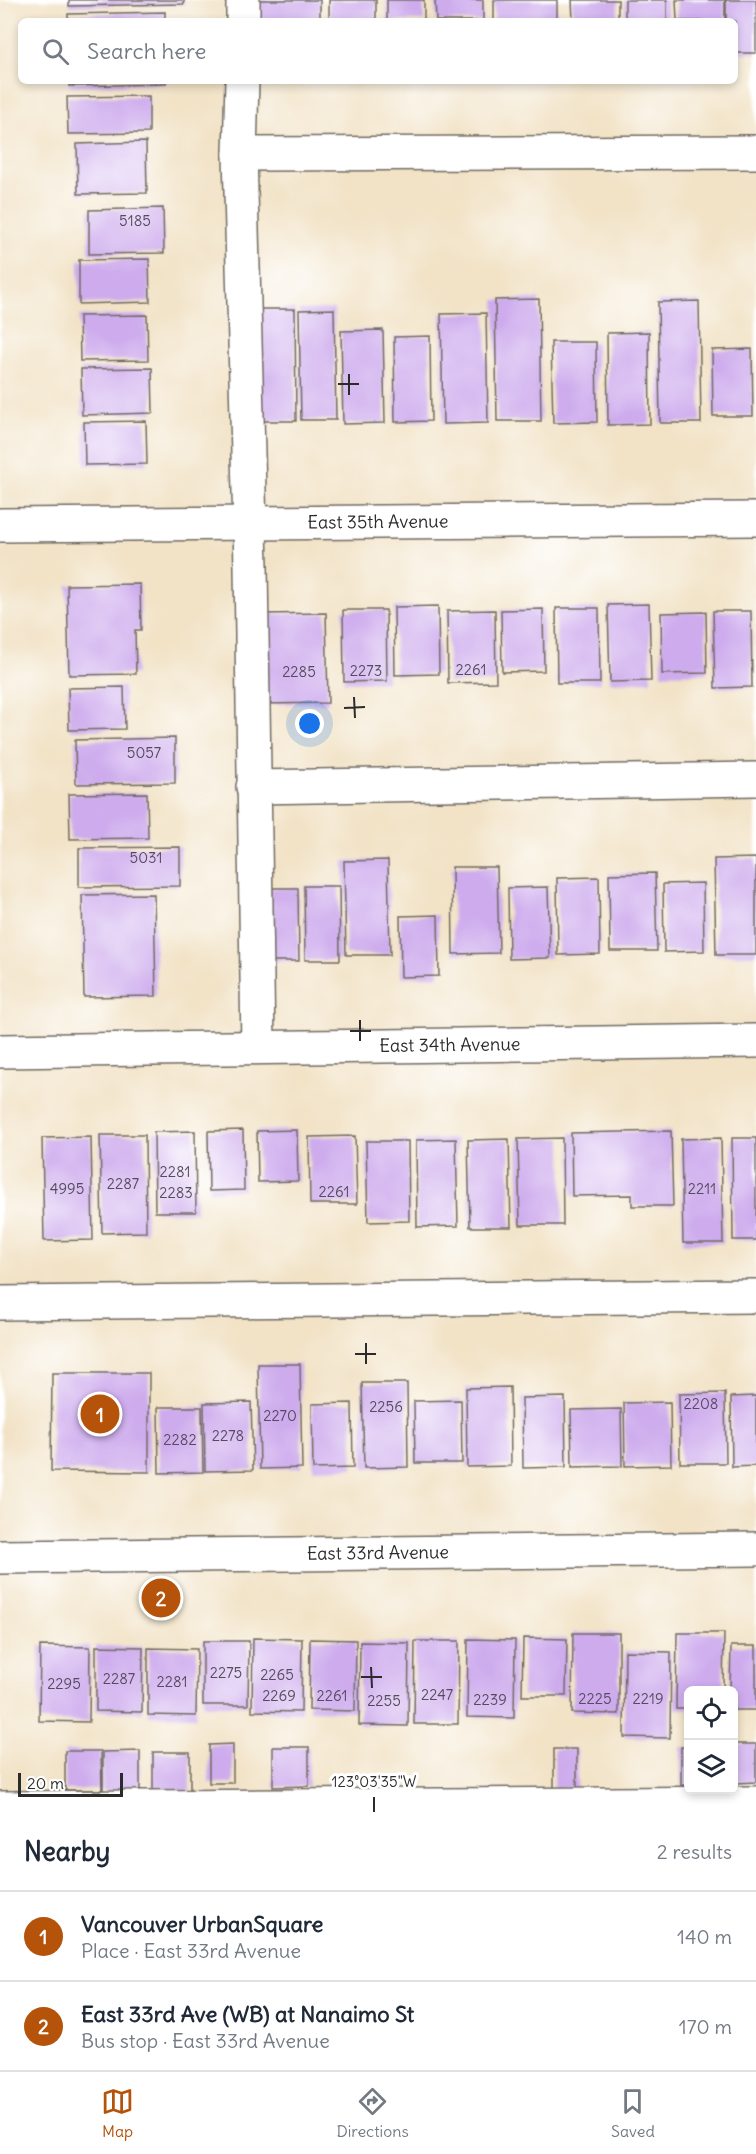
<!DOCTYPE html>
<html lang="en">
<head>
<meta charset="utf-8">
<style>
	body { margin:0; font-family:Delius,sans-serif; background:#f6f6f7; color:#1f2937 }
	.controls { position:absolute; right:18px; bottom:18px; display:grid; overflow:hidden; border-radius:9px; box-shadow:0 3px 9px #0003 }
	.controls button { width:54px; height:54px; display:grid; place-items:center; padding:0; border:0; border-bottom:2px solid #e0e1e3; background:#fff; color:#1f2937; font:30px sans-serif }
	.scale { position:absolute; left:18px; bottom:15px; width:105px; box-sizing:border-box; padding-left:6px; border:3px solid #2b2b2b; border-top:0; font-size:16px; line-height:21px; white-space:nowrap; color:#2b2b2b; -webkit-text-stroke:4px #fff; paint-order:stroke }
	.you { position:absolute; left:310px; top:724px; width:21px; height:21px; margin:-15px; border:4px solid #fff; border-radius:50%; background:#1a73e8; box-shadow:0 0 0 9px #1a73e833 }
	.badge { display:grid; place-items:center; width:39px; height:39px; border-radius:50%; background:#b45309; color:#fff; font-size:20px; font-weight:700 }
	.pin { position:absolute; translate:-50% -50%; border:3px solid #fff; box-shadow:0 2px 6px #0006 }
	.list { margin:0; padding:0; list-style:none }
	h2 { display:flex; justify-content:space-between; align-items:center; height:78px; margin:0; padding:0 24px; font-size:26px }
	h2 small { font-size:20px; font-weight:400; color:#747a83 }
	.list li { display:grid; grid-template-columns:39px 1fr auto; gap:18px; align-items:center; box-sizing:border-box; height:90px; padding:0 24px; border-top:2px solid #e0e1e3 }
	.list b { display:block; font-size:22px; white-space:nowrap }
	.list p { margin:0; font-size:20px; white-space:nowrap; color:#747a83 }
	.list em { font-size:20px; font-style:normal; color:#747a83 }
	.icon { flex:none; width:33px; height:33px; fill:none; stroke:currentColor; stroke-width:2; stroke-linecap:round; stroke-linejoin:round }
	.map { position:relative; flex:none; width:756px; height:1812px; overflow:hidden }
	.search { position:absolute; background:#fff; box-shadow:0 3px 9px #0003; left:18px; right:18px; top:18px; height:66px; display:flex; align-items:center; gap:15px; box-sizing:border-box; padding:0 21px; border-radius:9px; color:#747a83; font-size:22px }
	.sheet { height:258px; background:#fff }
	nav { display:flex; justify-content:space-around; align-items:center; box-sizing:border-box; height:84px; border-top:2px solid #e0e1e3; background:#fff; font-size:16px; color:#747a83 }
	nav a { display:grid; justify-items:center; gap:3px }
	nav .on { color:#b45309 }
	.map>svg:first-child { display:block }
</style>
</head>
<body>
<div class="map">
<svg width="756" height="1812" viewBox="0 0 756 1812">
	<rect width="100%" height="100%" fill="#fff"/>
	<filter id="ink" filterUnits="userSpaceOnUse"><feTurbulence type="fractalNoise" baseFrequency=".0167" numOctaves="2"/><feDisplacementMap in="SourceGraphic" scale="12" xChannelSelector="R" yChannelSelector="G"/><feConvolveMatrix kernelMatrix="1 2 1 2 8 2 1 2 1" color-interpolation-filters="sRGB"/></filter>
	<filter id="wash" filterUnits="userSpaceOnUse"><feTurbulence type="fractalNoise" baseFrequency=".008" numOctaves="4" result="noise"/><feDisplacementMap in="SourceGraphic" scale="24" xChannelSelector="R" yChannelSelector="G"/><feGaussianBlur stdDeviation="1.35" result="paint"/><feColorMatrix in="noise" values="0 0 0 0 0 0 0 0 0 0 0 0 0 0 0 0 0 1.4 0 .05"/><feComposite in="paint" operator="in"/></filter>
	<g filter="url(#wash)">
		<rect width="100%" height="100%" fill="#f2e3c7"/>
		<g id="blocks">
			<path fill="#cdabed" d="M 69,0 L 184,0 L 184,4 L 69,6 Z
				M 260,0 L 320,0 L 320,21 L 260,21 Z
				M 329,0 L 376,0 L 376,21 L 329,21 Z
				M 387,0 L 424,0 L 424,21 L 387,21 Z
				M 435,0 L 483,0 L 483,21 L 436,21 Z
				M 494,0 L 557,0 L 557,21 L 494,21 Z
				M 572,0 L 618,0 L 618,21 L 573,21 Z
				M 625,0 L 667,0 L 667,21 L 625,21 Z
				M 676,0 L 725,0 L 725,21 L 677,21 Z
				M 726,0 L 756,0 L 756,53 L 735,53 L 735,21 L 726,21 Z
				M 165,12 L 165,21 L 68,21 L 68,14 Z
				M 69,81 L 166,81 L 166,84 L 69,86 Z
				M 149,96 L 149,133 L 68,134 L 67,97 Z
				M 146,142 L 147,193 L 78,194 L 77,144 Z
				M 163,208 L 164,253 L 89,254 L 89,210 Z
				M 149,259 L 150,302 L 79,304 L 79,260 Z
				M 539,299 L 541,421 L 497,421 L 495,300 Z
				M 699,301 L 701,423 L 660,423 L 658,302 Z
				M 260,309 L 295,309 L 296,421 L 261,421 Z
				M 334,309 L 336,420 L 301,420 L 299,310 Z
				M 486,313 L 488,423 L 443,424 L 441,314 Z
				M 147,315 L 148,360 L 80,361 L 79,316 Z
				M 383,330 L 385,423 L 343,424 L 341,331 Z
				M 649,332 L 650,424 L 608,425 L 607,333 Z
				M 430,336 L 431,421 L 395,422 L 394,337 Z
				M 551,342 L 596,342 L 597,422 L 553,423 Z
				M 752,349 L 753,416 L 713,416 L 712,350 Z
				M 152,368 L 153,413 L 82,415 L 81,369 Z
				M 146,421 L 147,464 L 85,465 L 84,422 Z
				M 140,584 L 141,630 L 135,630 L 136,674 L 69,675 L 67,585 Z
				M 649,604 L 651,681 L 610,682 L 608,605 Z
				M 438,606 L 439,674 L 395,675 L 394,607 Z
				M 556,608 L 599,608 L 600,683 L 557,683 Z
				M 543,609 L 544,671 L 502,672 L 501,610 Z
				M 343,610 L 386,610 L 387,681 L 344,682 Z
				M 495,610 L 496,682 L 448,683 L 447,611 Z
				M 713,611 L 751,611 L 752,687 L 715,688 Z
				M 706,612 L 707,673 L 662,674 L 661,613 Z
				M 326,613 L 328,703 L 264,704 L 263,614 Z
				M 124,687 L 125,729 L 69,730 L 68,688 Z
				M 175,738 L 175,783 L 76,784 L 75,740 Z
				M 147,793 L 148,838 L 70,839 L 69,794 Z
				M 180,847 L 180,886 L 79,887 L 79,848 Z
				M 756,858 L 756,955 L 716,955 L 714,859 Z
				M 388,860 L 390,955 L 346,955 L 344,861 Z
				M 452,867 L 497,867 L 499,953 L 453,954 Z
				M 655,873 L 657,951 L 610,951 L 609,874 Z
				M 599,877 L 600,954 L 558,955 L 557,878 Z
				M 703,883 L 704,951 L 664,952 L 663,884 Z
				M 304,886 L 339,886 L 340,960 L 305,960 Z
				M 548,887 L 550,958 L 509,959 L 508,888 Z
				M 264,888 L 298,888 L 299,961 L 265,961 Z
				M 154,894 L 156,996 L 84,997 L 82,895 Z
				M 438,915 L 439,976 L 401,977 L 400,916 Z
				M 243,1130 L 244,1190 L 209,1191 L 208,1131 Z
				M 297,1130 L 298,1181 L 258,1182 L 257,1131 Z
				M 195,1131 L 196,1212 L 155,1212 L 154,1132 Z
				M 671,1131 L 673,1206 L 632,1206 L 632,1195 L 572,1196 L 571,1133 Z
				M 100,1135 L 145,1135 L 146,1232 L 102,1233 Z
				M 355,1136 L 357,1204 L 310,1204 L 309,1137 Z
				M 91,1137 L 93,1240 L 44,1241 L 42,1138 Z
				M 562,1138 L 563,1225 L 520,1225 L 518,1139 Z
				M 721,1138 L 723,1243 L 683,1243 L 681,1139 Z
				M 732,1138 L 756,1138 L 756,1240 L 733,1240 Z
				M 456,1139 L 458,1226 L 417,1227 L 416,1140 Z
				M 509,1139 L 511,1227 L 470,1227 L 468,1140 Z
				M 366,1141 L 408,1141 L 409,1221 L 368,1222 Z
				M 258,1364 L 300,1364 L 302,1468 L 260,1469 Z
				M 52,1373 L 149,1373 L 149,1472 L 51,1471 Z
				M 362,1383 L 407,1383 L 408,1467 L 364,1468 Z
				M 510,1387 L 511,1466 L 467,1467 L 466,1388 Z
				M 725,1393 L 726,1463 L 680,1463 L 679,1394 Z
				M 756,1396 L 756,1466 L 732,1467 L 731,1397 Z
				M 565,1397 L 566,1467 L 523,1468 L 522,1398 Z
				M 461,1400 L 462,1463 L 415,1463 L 414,1401 Z
				M 251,1402 L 253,1470 L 205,1471 L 204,1403 Z
				M 670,1402 L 671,1465 L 625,1466 L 624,1403 Z
				M 352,1403 L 353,1468 L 313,1469 L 312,1404 Z
				M 158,1407 L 202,1407 L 203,1472 L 159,1473 Z
				M 621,1409 L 622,1466 L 572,1467 L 571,1410 Z
				M 573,1633 L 619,1633 L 619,1714 L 572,1713 Z
				M 677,1633 L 724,1633 L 723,1690 L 688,1690 L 688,1709 L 676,1709 Z
				M 253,1638 L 302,1639 L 301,1712 L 252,1711 Z
				M 523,1638 L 567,1639 L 566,1696 L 522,1696 Z
				M 310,1639 L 356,1640 L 355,1711 L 309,1710 Z
				M 468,1639 L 515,1640 L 514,1718 L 467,1717 Z
				M 203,1641 L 249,1641 L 248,1705 L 203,1705 Z
				M 415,1641 L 459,1641 L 458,1724 L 414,1724 Z
				M 360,1642 L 409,1643 L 408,1726 L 359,1725 Z
				M 40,1646 L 90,1647 L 89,1722 L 39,1721 Z
				M 96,1646 L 143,1647 L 142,1712 L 96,1711 Z
				M 731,1646 L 756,1646 L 756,1710 L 734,1710 L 734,1690 L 730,1690 Z
				M 148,1648 L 197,1649 L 196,1716 L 148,1715 Z
				M 625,1651 L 671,1652 L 670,1738 L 624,1737 Z
				M 233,1744 L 233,1783 L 209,1783 L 209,1745 Z
				M 735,1744 L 756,1744 L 756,1782 L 736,1783 Z
				M 273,1747 L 309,1747 L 309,1786 L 273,1787 Z
				M 681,1747 L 688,1747 L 688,1785 L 681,1785 Z
				M 554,1749 L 577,1749 L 577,1788 L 554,1788 Z
				M 65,1751 L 101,1751 L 102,1790 L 65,1790 Z
				M 140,1751 L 140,1791 L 103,1791 L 103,1752 Z
				M 153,1752 L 190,1752 L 190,1791 L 153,1792 Z"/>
		</g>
	</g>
	<g filter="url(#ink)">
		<use href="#blocks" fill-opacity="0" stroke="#716b62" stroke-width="1.5"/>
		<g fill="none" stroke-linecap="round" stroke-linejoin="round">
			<defs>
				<g id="minor">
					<path d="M 243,21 L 243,0"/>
					<path d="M 242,81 L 240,154 L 251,566 L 258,1047"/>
					<path d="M 240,154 L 756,152"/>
					<path id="s1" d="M 0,525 L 756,519"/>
					<path d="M 253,787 L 756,779"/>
					<path id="s2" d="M 0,1051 L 756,1041"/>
					<path d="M 0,1303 L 756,1296"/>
					<path id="s3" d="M 0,1557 L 756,1549"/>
					<path d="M 0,1808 L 756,1803"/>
				</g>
			</defs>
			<use href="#minor" stroke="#716b62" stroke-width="36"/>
			<use href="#minor" stroke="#fff" stroke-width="33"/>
		</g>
	</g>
	<path fill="none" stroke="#2b2b2b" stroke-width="2" d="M 349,374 L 349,395M 338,384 L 359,384M 354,697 L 355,718M 344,708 L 365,707M 360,1020 L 360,1041M 350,1031 L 371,1031M 366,1343 L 366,1364M 355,1354 L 376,1354M 371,1667 L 372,1688M 361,1677 L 382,1677M 374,1797 L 374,1812"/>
	<g text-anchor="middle" stroke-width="6" stroke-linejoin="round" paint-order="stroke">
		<g font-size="15" fill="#544b5c">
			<text x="135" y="226">5185</text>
			<text x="471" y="675">2261</text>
			<text x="366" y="676">2273</text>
			<text x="299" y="677">2285</text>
			<text x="144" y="758">5057</text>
			<text x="146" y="863">5031</text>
			<text x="175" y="1177">2281</text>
			<text x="123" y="1189">2287</text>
			<text x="67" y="1194">4995</text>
			<text x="702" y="1194">2211</text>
			<text x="334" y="1197">2261</text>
			<text x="176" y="1198">2283</text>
			<text x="701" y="1409">2208</text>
			<text x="386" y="1412">2256</text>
			<text x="280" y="1421">2270</text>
			<text x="228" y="1441">2278</text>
			<text x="180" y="1445">2282</text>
			<text x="226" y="1678">2275</text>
			<text x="277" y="1680">2265</text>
			<text x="119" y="1684">2287</text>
			<text x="172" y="1687">2281</text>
			<text x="64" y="1689">2295</text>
			<text x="437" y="1700">2247</text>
			<text x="279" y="1701">2269</text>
			<text x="332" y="1701">2261</text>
			<text x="595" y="1704">2225</text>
			<text x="648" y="1704">2219</text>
			<text x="490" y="1705">2239</text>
			<text x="384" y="1706">2255</text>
		</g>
		<g font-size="18" fill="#2b2b2b" stroke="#fff">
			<text dy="6" stroke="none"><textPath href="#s1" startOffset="378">East 35th Avenue</textPath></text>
			<text dy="6" stroke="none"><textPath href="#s2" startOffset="450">East 34th Avenue</textPath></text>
			<text dy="6" stroke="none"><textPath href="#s3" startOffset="378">East 33rd Avenue</textPath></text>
		</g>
	</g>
	<g font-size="15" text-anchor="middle" fill="#2b2b2b" stroke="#fff" stroke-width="6" stroke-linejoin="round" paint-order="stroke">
		<text x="374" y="1787">123°03'35"W</text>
	</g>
</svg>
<div class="controls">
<button><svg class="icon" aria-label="locate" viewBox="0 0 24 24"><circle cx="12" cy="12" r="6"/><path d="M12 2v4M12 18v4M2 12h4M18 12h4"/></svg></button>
<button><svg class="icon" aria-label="layers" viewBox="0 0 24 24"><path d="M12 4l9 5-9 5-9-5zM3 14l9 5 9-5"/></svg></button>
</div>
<div class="scale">20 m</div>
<div class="you"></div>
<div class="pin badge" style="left:100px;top:1414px">1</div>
<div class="pin badge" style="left:161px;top:1598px">2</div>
<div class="search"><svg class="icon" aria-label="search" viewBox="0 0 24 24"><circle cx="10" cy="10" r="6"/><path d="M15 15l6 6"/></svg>Search here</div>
</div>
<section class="sheet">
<h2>Nearby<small>2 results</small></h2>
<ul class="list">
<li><span class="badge">1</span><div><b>Vancouver UrbanSquare</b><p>Place · East 33rd Avenue</p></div><em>140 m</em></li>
<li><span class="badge">2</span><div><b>East 33rd Ave (WB) at Nanaimo St</b><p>Bus stop · East 33rd Avenue</p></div><em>170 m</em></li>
</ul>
</section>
<nav>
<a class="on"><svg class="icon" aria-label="map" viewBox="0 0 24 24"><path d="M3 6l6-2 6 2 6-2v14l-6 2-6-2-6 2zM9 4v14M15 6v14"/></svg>Map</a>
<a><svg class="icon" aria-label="directions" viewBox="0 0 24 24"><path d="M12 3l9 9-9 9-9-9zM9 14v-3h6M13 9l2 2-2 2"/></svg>Directions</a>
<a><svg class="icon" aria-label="saved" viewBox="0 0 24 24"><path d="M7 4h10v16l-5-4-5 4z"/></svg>Saved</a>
</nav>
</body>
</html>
